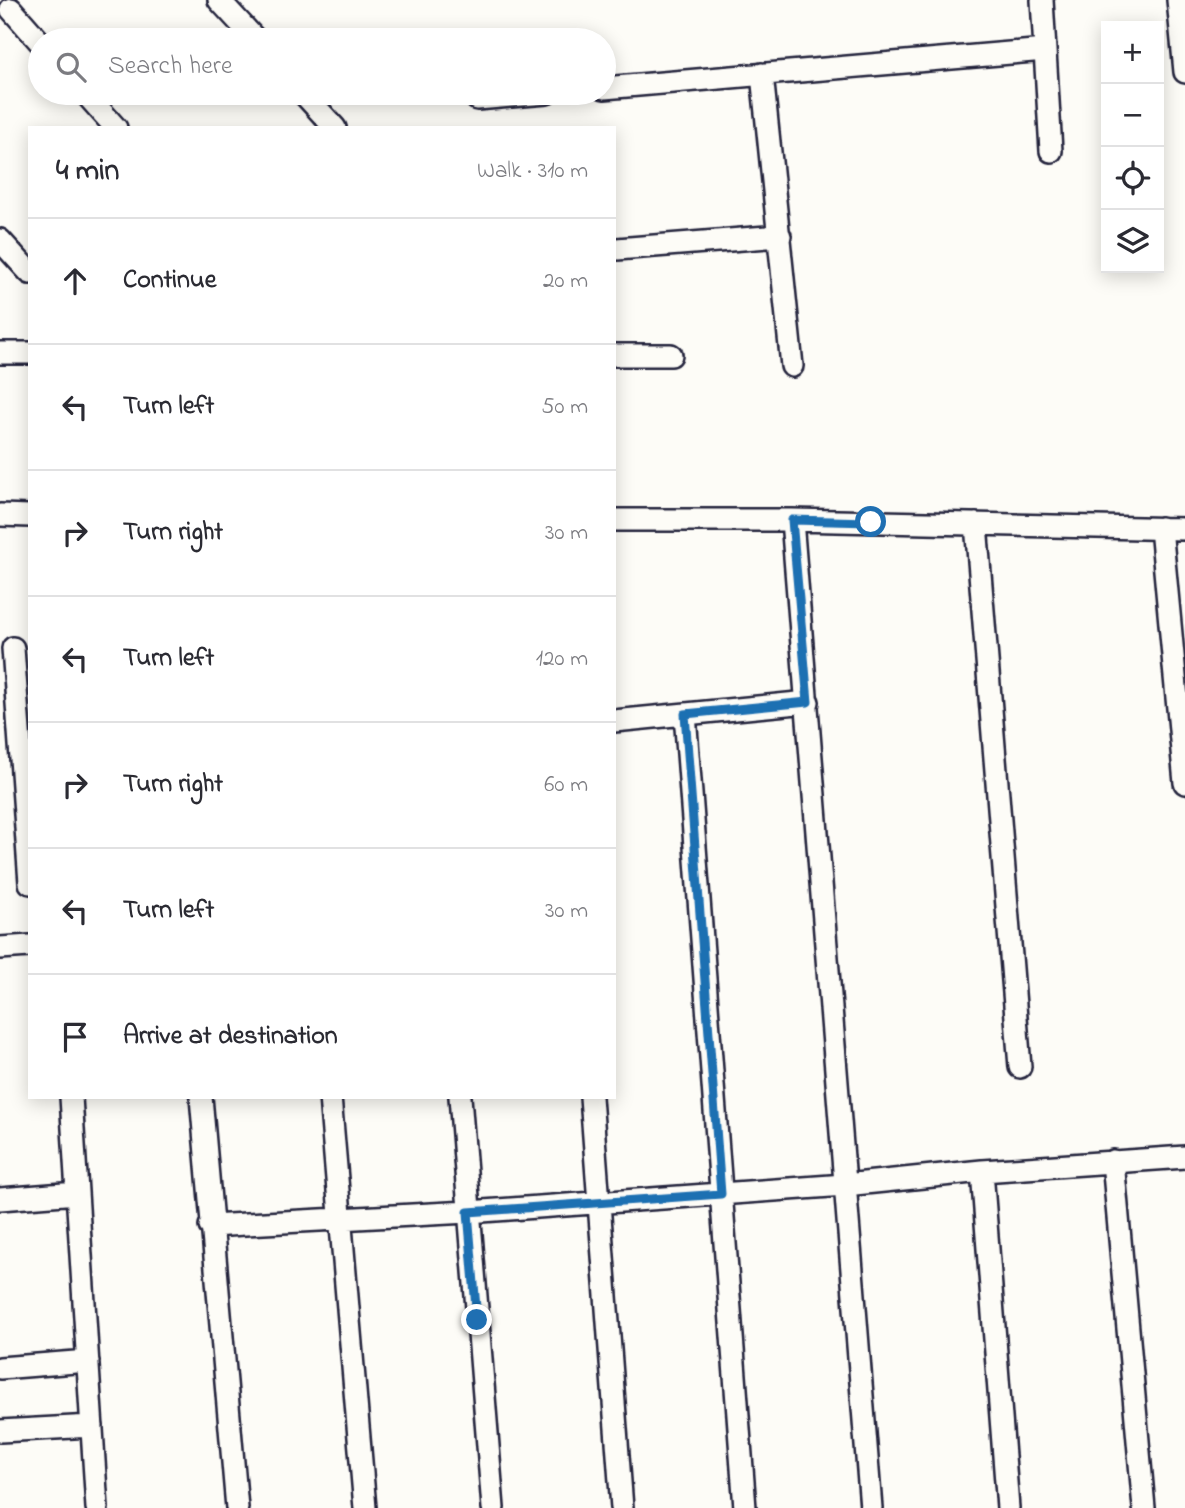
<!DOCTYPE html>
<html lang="en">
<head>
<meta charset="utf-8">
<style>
	body { margin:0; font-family:"Indie Flower",sans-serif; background:#f7f7f7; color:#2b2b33 }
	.controls { position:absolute; right:21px; top:21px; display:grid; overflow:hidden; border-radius:0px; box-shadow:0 4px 18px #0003 }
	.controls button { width:63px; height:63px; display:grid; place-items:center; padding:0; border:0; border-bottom:2px solid #e1e1e2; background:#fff; color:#2b2b33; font:35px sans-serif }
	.stop { position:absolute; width:21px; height:21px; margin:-16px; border:5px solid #1f6fb2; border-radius:50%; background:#fff }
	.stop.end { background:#1f6fb2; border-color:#fff; box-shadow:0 2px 7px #0008 }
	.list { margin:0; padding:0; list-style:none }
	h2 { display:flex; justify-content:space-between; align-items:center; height:91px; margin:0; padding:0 28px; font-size:30px }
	h2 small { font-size:23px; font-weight:400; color:#7c7c81 }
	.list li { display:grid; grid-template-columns:46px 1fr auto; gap:21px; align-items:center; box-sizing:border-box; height:126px; padding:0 28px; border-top:2px solid #e1e1e2 }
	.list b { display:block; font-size:26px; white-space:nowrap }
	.list em { font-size:23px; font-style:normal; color:#7c7c81 }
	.icon { flex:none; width:38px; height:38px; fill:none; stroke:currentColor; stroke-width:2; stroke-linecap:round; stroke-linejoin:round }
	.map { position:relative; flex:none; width:1185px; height:1508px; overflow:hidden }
	.search { position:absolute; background:#fff; box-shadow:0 4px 18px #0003; left:28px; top:28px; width:588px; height:77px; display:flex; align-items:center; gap:18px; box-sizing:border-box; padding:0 24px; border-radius:38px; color:#7c7c81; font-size:26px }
	.panel { position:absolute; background:#fff; box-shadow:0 4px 18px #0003; left:28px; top:126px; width:588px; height:973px; border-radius:0px }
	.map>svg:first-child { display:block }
</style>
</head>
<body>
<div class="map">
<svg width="1185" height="1508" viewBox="0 0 1185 1508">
	<rect width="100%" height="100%" fill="#fdfcf7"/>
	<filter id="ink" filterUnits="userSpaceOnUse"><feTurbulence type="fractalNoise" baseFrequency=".0143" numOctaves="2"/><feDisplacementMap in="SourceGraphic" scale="14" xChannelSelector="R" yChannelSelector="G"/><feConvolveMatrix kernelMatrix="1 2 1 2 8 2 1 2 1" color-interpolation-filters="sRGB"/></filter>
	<g filter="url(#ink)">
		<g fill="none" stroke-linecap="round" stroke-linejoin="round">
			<defs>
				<path id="minor" d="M 219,0 L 256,40
					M 1042,0 L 1051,151
					M 1178,0 L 1185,72
					M 11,9 L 40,42
					M 762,74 L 792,366
					M 604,88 L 1045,50
					M 85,93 L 116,128
					M 303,93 L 335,128
					M 477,99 L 547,93
					M 0,240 L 30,273
					M 617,249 L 780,236
					M 0,353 L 30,353
					M 614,355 L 671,355
					M 0,515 L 30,516
					M 614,520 L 792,520 L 1185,529
					M 792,520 L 871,1508
					M 976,524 L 1020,1067
					M 1161,528 L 1185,783
					M 13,648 L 30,883
					M 685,714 L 745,1508
					M 614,721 L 808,702
					M 0,948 L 30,946
					M 71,1097 L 97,1508
					M 201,1097 L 237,1508
					M 330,1097 L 365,1508
					M 460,1097 L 493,1508
					M 591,1097 L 622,1508
					M 1113,1161 L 1144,1508
					M 982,1171 L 1008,1508
					M 0,1199 L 77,1193
					M 210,1226 L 468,1212 L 845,1185 L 982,1171 L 1185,1157
					M 0,1368 L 88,1361
					M 0,1431 L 92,1426"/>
			</defs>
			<use href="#minor" stroke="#22223b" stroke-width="26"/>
			<use href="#minor" stroke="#fdfcf7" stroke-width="21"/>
		</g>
	</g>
	<g fill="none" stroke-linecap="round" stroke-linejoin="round" filter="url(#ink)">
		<path stroke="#1f6fb2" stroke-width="9" d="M 477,1320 L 468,1212 L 721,1194 L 685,714 L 808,702 L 792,520 L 871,522"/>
	</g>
</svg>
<div class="controls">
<button>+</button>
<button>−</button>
<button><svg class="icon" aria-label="locate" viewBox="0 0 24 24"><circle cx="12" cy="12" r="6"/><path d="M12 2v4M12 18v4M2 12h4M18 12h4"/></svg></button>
<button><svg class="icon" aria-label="layers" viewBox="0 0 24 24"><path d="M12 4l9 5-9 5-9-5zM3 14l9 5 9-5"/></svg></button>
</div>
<div class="stop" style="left:871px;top:522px"></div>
<div class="stop end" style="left:477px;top:1320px"></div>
<div class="search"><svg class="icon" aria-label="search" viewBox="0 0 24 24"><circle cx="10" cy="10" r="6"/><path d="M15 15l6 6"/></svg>Search here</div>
<section class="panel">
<h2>4 min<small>Walk · 310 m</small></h2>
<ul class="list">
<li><svg class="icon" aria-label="ahead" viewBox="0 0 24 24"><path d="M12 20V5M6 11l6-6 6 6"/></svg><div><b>Continue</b></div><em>20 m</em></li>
<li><svg class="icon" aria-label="left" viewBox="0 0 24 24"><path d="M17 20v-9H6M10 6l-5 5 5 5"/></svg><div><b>Turn left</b></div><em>50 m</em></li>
<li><svg class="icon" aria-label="right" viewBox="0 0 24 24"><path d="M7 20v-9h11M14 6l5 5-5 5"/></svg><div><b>Turn right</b></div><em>30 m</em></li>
<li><svg class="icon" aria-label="left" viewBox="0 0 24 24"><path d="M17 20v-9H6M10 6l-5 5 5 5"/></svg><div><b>Turn left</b></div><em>120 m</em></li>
<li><svg class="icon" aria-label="right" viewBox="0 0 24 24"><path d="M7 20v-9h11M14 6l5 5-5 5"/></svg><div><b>Turn right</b></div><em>60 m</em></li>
<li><svg class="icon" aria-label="left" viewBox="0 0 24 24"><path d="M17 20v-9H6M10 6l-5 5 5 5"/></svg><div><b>Turn left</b></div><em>30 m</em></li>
<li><svg class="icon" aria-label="arrive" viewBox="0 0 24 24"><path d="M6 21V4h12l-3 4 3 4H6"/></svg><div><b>Arrive at destination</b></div></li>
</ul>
</section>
</div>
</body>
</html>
